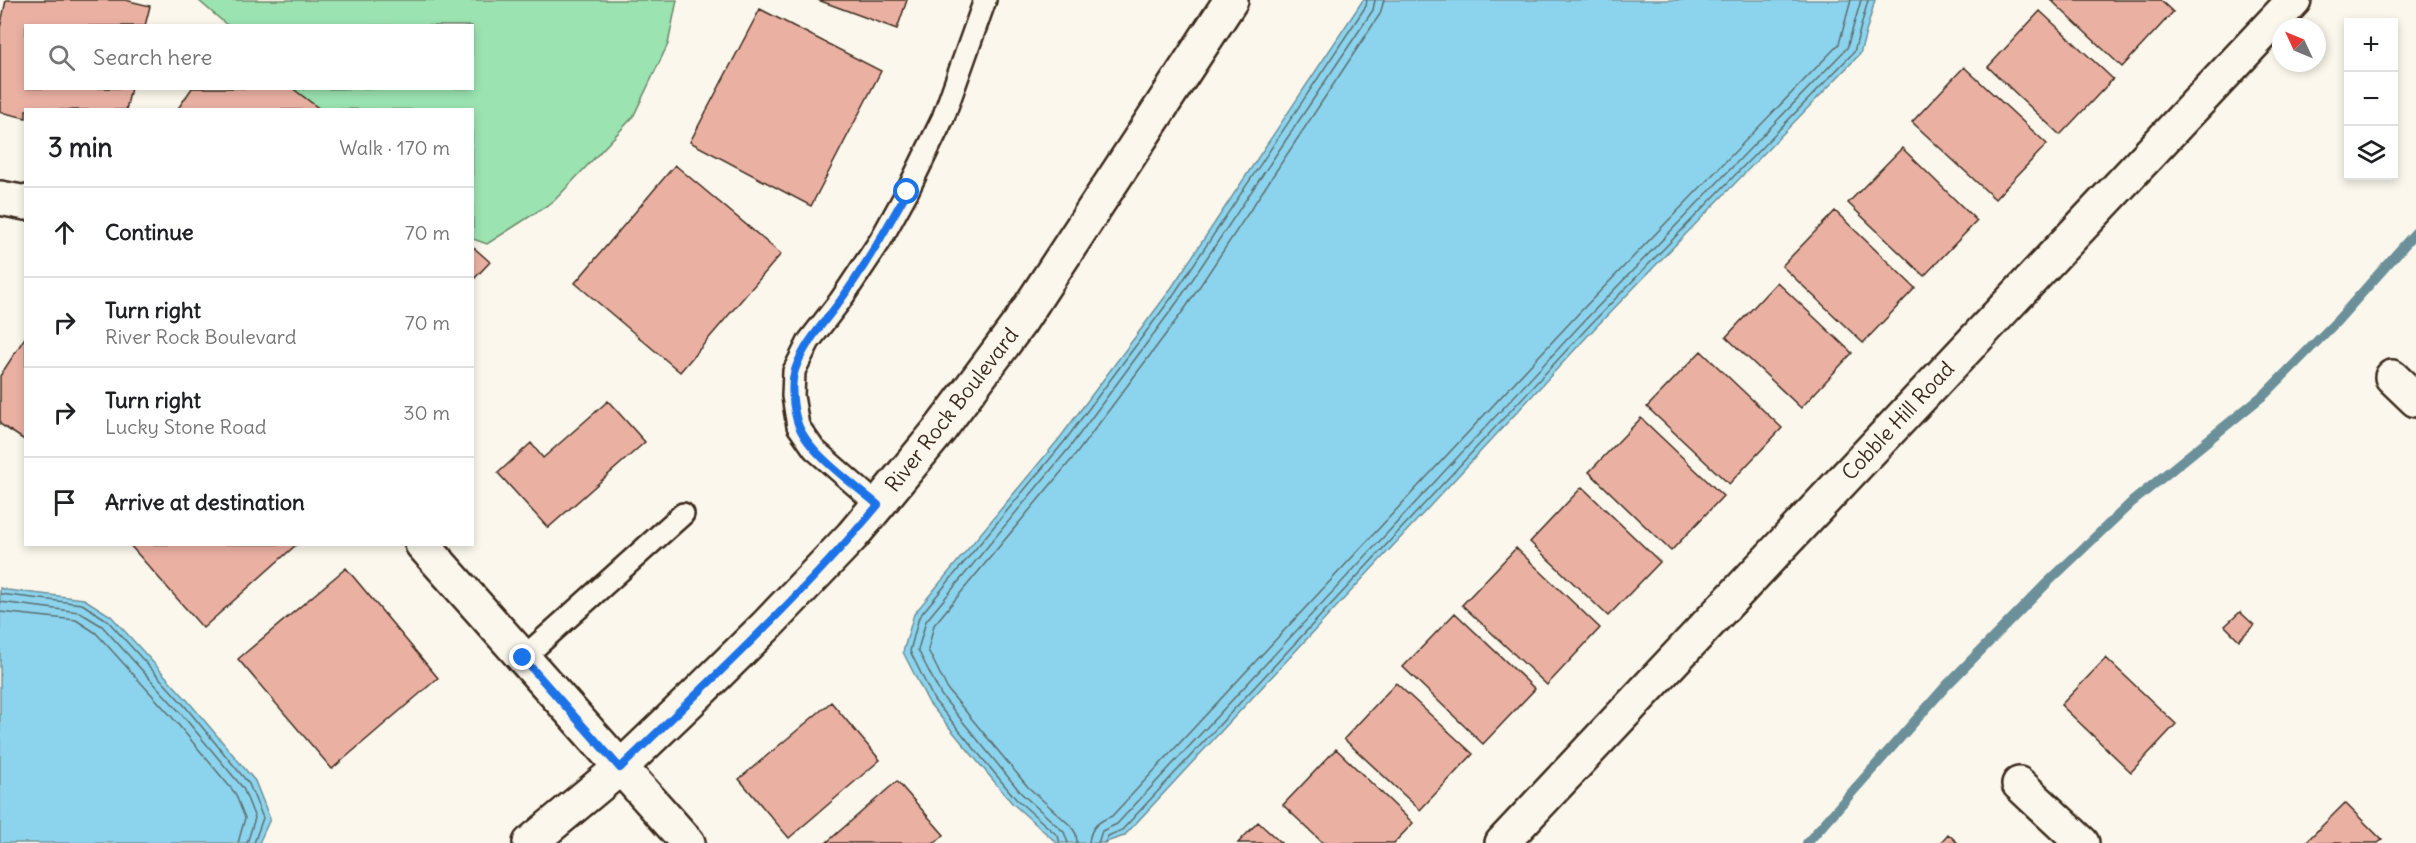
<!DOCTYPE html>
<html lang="en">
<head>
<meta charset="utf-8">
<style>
	body { margin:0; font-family:Delius,sans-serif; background:#f6f6f6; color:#202124 }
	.controls { position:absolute; right:18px; top:18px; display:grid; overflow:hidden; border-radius:0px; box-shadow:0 3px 9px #0003 }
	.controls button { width:54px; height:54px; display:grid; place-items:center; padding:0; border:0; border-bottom:2px solid #e0e0e0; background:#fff; color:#202124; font:30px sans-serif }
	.compass { position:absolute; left:2272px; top:18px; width:54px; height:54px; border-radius:50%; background:#fff; box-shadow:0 3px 9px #0003; rotate:314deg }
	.stop { position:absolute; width:18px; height:18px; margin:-14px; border:4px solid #1a73e8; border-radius:50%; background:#fff }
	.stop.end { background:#1a73e8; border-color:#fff; box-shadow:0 2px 6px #0008 }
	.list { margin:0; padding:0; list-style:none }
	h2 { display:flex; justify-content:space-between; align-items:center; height:78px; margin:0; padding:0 24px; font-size:26px }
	h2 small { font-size:20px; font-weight:400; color:#757577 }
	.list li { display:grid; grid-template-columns:39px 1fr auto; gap:18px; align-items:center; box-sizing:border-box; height:90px; padding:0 24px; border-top:2px solid #e0e0e0 }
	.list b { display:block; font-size:22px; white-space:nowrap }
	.list p { margin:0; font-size:20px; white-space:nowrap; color:#757577 }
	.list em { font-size:20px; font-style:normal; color:#757577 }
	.icon { flex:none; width:33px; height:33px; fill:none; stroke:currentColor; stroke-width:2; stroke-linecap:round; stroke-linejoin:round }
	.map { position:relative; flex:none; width:2416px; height:843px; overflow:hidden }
	.search { position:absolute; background:#fff; box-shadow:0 3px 9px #0003; left:24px; top:24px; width:450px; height:66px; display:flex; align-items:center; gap:15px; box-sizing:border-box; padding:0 21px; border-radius:0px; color:#757577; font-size:22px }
	.panel { position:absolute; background:#fff; box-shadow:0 3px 9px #0003; left:24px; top:108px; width:450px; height:438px; border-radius:0px }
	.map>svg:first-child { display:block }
</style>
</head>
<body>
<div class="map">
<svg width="2416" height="843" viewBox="0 0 2416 843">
	<rect width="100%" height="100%" fill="#fbf7ec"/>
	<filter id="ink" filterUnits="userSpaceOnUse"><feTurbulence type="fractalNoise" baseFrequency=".0167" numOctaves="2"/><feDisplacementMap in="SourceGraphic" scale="12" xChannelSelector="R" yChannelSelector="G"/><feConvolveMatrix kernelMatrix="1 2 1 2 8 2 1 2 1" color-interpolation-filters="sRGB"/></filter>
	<g filter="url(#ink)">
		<path fill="#9be3b1" stroke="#6b8668" stroke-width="1.5" d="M 198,0 L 677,0 L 668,44 L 633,117 L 554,201 L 487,244 L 473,239 L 472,110 L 305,109 L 290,89 L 472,88 L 472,26 L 227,25 Z"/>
		<path fill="#8cd4ed" stroke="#6c909a" stroke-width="1.5" d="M 1363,0 L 1875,0 L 1860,54 L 1594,329 L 1124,836 L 1103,843 L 1057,843 L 1012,803 L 929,703 L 903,652 L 914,614 L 1059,439 L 1168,293 Z
			M 0,588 L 7,590 L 84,599 L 111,616 L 188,701 L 255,781 L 270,819 L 259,843 L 0,843 Z"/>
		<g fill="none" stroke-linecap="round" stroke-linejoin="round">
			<path stroke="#5b6e71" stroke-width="1.5" d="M 0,594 L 82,604 L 107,620 L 184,705 L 249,784 L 263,818 L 254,843
				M 0,602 L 79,612 L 102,626 L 178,710 L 243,788 L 255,818 L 247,843
				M 0,612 L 76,620 L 96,633 L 171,716 L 235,793 L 245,818 L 238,843
				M 1060,843 L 1058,836 L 1016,799 L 934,700 L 910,651 L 919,617 L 1064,442 L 1172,297 L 1366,6 L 1367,0
				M 1068,843 L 1064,832 L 1022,794 L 941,695 L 918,650 L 926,621 L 1070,447 L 1178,301 L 1373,10 L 1375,0
				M 1077,843 L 1076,834 L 1071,826 L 1028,787 L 948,690 L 928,650 L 934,625 L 1077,453 L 1186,307 L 1380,14 L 1384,0
				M 1089,843 C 1090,827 1099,821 1112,816 L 1578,314 L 1839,44 L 1851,0
				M 1098,843 L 1102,831 L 1117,824 L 1585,320 L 1847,48 L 1861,0
				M 1105,843 L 1108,836 L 1122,830 L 1590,325 L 1854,52 L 1868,0"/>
			<path stroke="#6c909a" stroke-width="10" d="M 1807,843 L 1946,686 L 2047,583 L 2132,502 L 2266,393 L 2337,321 L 2416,232"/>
		</g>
		<path fill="#eab1a3" stroke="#3b2a1e" stroke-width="1.5" d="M 6,0 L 125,0 L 150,6 L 145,26 L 26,26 L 26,88 L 131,88 L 126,110 L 26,110 L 26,118 L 0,112 L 0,28 Z
			M 818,0 L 907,0 L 897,29 Z
			M 2051,0 L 2160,0 L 2173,12 L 2122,67 Z
			M 760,9 L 881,71 L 811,206 L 690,142 Z
			M 2040,11 L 2113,79 L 2060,135 L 1988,67 Z
			M 1964,67 L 2047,144 L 1995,199 L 1912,122 Z
			M 192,88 L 292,88 L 321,110 L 177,110 Z
			M 1902,148 L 1977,221 L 1924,276 L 1848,203 Z
			M 675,165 L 781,254 L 680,372 L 575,283 Z
			M 1835,211 L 1915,288 L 1863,343 L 1782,266 Z
			M 472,246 L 490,262 L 472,281 Z
			M 1777,282 L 1852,353 L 1801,408 L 1726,337 Z
			M 26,336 L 26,441 L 0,424 L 0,376 Z
			M 1701,351 L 1782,428 L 1729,484 L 1647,407 Z
			M 608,401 L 645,442 L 548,528 L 498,473 L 531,443 L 543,458 Z
			M 1641,418 L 1723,496 L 1671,551 L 1589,472 Z
			M 1582,487 L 1660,562 L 1608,616 L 1530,542 Z
			M 129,544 L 297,544 L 203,628 Z
			M 1516,548 L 1600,628 L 1547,685 L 1462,605 Z
			M 346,568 L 438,678 L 332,769 L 238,659 Z
			M 2240,612 L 2254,625 L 2239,640 L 2225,626 Z
			M 1455,613 L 1535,689 L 1483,744 L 1403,667 Z
			M 2106,658 L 2176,724 L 2131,772 L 2061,705 Z
			M 1396,683 L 1473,754 L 1420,810 L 1344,739 Z
			M 831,702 L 880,760 L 789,838 L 739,779 Z
			M 1336,749 L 1413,823 L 1394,843 L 1323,843 L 1283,805 Z
			M 897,781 L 944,835 L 935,843 L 826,843 Z
			M 2345,803 L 2382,840 L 2378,843 L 2305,843 Z
			M 1258,822 L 1281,843 L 1238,843 Z
			M 1948,834 L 1958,843 L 1940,843 Z"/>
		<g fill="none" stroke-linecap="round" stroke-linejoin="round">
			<defs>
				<path id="service" d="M 878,505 L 814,449 L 798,426 L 793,396 L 794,371 L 809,341 L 840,301 L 880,241 L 907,192 L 943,118 L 985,0
					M 523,658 L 683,514"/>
				<path id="minor" d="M 0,198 L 26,203
					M 2392,377 L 2416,400
					M 422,544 L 688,843
					M 2019,784 L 2082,843
					M 530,843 L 620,768 L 696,695 L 767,625 L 852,536 L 878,505 L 941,428 L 1020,322 L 1231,0
					M 1502,843 L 2294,0"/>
			</defs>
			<use href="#service" stroke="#3b2a1e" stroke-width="26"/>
			<use href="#minor" stroke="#3b2a1e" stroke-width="38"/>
			<use href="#service" stroke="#fbf7ec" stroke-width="21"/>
			<use href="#minor" stroke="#fbf7ec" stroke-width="33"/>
		</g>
	</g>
	<g fill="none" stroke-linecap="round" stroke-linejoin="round" filter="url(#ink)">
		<path stroke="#1a73e8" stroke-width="8" d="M 523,658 L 620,768 C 708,683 799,599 878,505 C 855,485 808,453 798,424 C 793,409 790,385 795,370 C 804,343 824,323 840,301 C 865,267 886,229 907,192"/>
	</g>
	<g text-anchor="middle" stroke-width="4.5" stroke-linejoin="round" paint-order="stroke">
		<g font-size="21" fill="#3b2a1e" stroke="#fbf7ec">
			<text transform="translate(952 410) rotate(-52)" y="7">River Rock Boulevard</text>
			<text transform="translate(1898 421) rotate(-47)" y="7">Cobble Hill Road</text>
		</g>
	</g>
</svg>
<div class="controls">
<button>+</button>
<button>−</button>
<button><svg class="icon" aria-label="layers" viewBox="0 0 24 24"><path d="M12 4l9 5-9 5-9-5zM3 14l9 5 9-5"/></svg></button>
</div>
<svg class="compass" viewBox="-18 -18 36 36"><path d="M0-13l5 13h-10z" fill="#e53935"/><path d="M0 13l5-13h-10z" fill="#757577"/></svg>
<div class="stop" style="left:907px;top:192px"></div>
<div class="stop end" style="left:523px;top:658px"></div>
<div class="search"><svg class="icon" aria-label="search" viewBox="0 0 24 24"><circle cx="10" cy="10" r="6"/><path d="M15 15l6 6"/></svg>Search here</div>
<section class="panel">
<h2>3 min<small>Walk · 170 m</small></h2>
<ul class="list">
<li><svg class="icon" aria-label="ahead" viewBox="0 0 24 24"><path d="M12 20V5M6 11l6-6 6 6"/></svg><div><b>Continue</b></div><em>70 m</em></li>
<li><svg class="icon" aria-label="right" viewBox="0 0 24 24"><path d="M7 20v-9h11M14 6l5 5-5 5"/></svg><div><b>Turn right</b><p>River Rock Boulevard</p></div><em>70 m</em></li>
<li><svg class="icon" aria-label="right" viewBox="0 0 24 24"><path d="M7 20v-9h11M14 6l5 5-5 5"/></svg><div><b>Turn right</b><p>Lucky Stone Road</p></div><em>30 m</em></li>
<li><svg class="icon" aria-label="arrive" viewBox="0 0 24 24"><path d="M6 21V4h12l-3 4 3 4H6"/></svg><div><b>Arrive at destination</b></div></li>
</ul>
</section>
</div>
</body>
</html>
